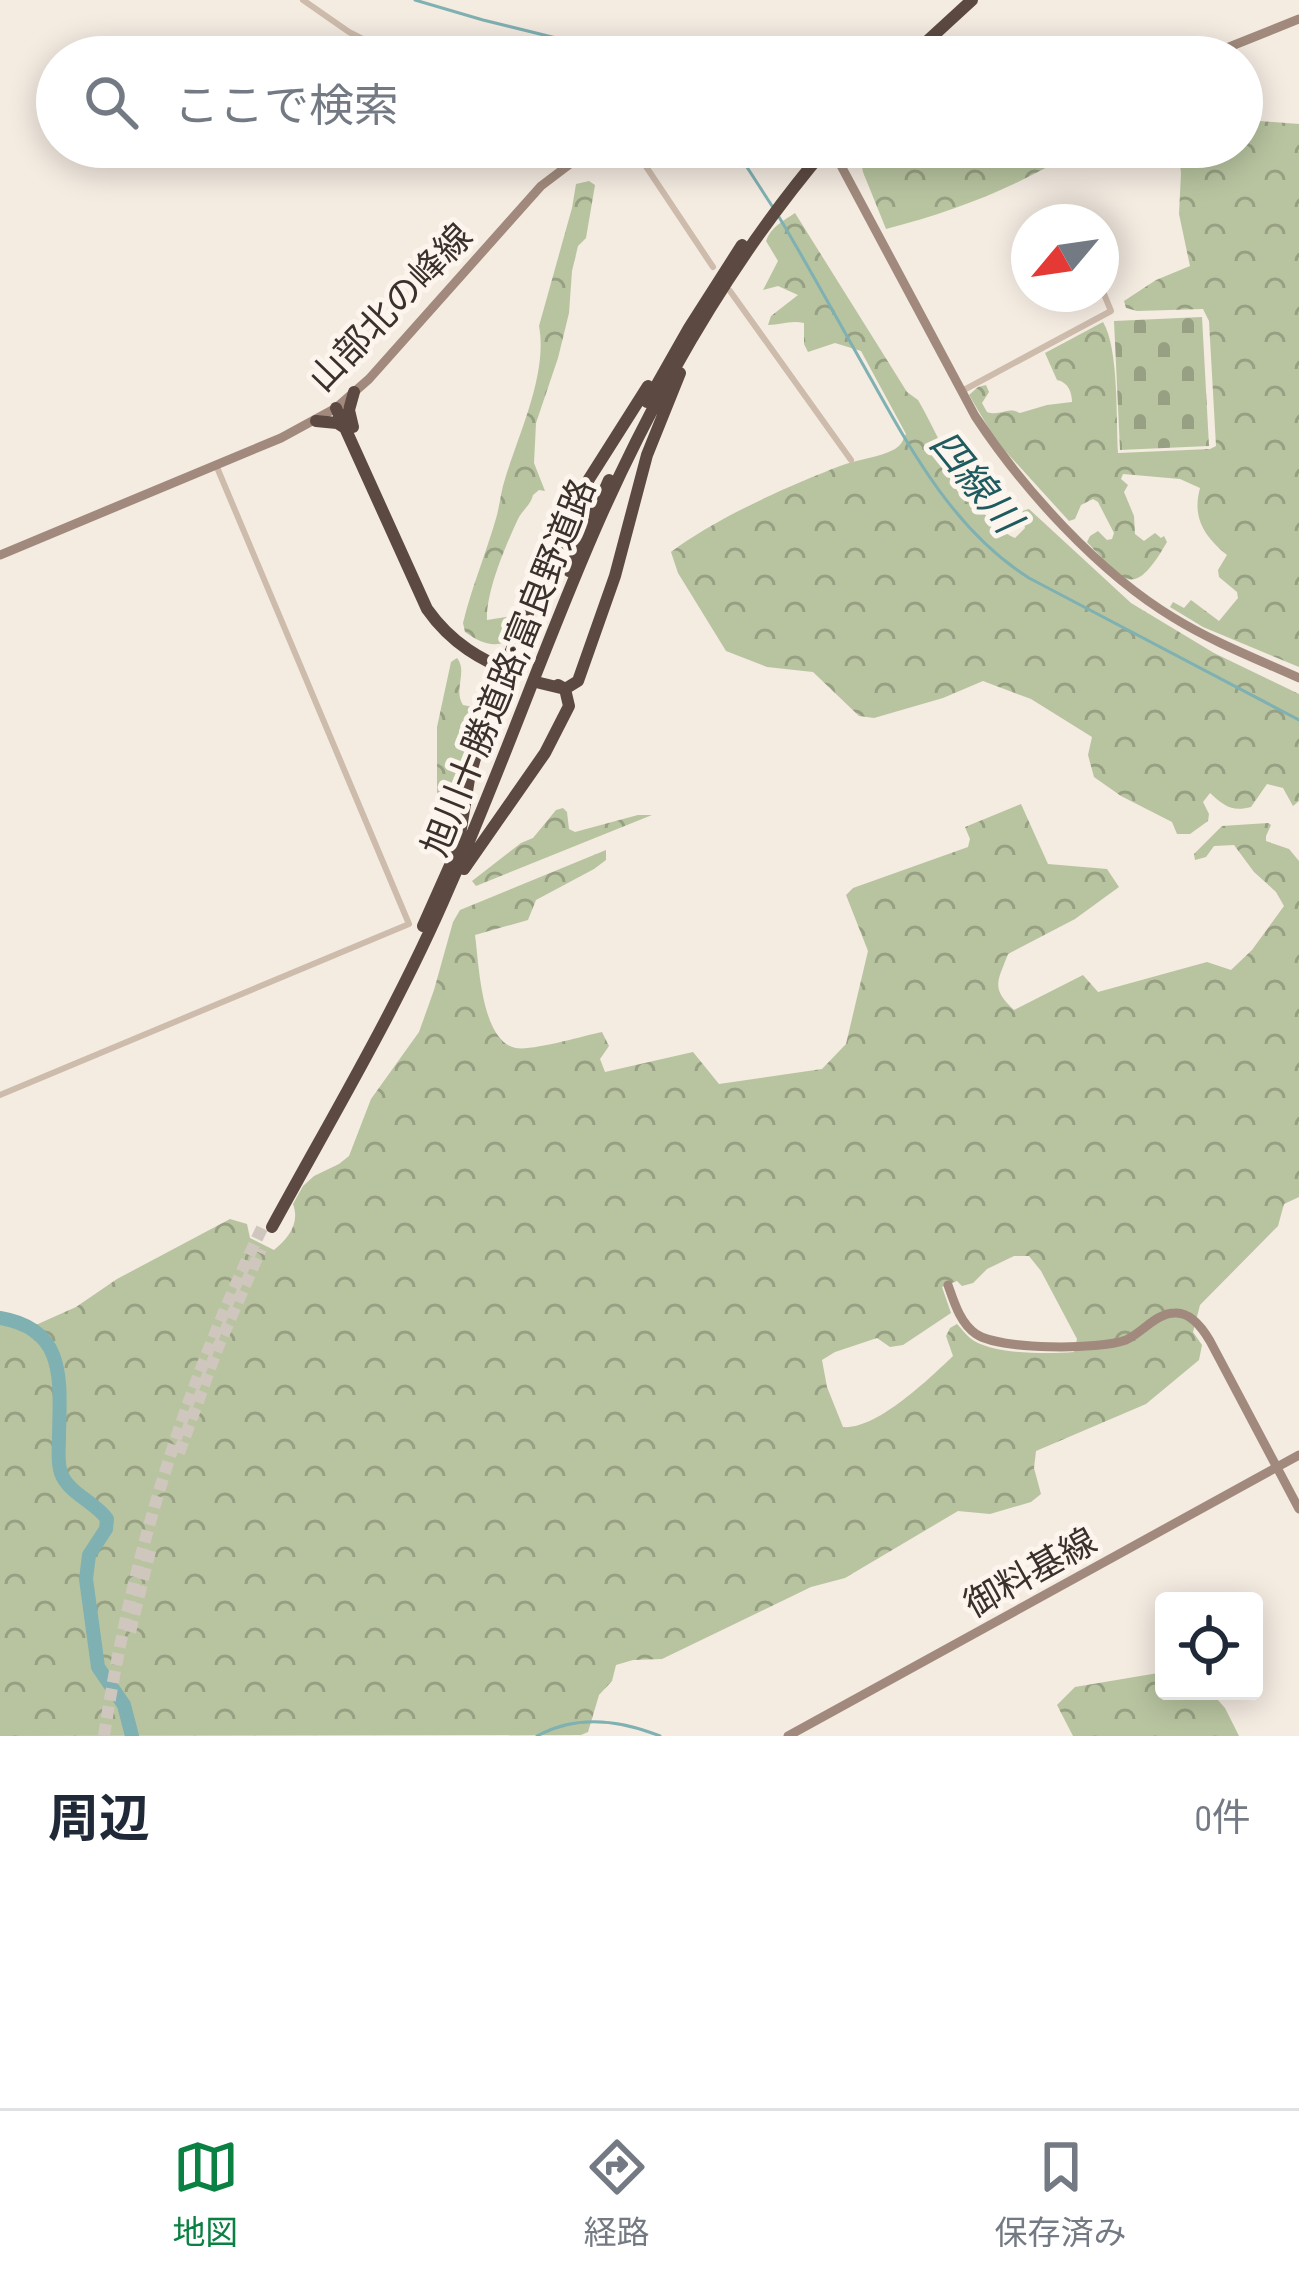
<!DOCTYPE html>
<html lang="ja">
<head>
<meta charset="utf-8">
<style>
	body { margin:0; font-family:"Sofia Sans Condensed","Noto Sans JP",sans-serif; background:#f6f6f7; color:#1f2937 }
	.controls { position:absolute; right:36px; bottom:36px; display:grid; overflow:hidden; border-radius:12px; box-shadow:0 6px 30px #0003 }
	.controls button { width:108px; height:108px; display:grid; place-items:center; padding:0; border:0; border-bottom:3px solid #e0e1e3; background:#fff; color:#1f2937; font:60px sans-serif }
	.compass { position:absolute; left:1011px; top:204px; width:108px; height:108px; border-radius:50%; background:#fff; box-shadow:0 6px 30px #0003; rotate:241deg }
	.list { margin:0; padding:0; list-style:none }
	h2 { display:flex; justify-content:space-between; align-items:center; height:156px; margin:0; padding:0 48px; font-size:51px }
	h2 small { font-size:39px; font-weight:400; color:#747a83 }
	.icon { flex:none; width:66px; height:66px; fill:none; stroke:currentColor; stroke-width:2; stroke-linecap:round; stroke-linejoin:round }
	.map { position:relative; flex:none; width:1299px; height:1736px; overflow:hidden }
	.search { position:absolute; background:#fff; box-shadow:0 6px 30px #0003; left:36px; right:36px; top:36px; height:132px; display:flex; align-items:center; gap:30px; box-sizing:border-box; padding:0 42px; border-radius:66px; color:#747a83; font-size:45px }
	.sheet { height:372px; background:#fff }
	nav { display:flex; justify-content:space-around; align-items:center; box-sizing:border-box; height:168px; border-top:3px solid #e0e1e3; background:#fff; font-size:33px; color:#747a83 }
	nav a { display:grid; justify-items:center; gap:6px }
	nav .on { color:#0b8043 }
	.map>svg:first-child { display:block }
</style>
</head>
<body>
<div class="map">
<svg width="1299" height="1736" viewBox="0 0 1299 1736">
	<defs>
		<pattern id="forest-crowns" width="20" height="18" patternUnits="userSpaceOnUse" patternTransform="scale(3)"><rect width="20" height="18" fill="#b8c4a0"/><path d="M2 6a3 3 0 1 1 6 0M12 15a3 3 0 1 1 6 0" fill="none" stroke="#97a083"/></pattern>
		<pattern id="cemetery-stones" width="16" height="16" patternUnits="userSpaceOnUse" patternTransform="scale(3)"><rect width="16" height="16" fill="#b8c4a0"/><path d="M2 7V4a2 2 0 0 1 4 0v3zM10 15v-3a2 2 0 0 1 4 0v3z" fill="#97a083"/></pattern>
	</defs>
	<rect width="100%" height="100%" fill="#f4ebe1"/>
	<path fill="url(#forest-crowns)" fill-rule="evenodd" d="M 1242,117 L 1248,120 L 1299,124 L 1299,667 L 1203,627 L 1170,607 L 1173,602 L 1184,608 L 1191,600 L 1219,621 L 1238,598 L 1237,592 L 1219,577 L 1218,570 L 1227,555 C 1204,536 1192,518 1200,488 L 1180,479 L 1123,474 L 1121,479 L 1128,485 L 1124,492 L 1134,516 L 1135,534 L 1144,541 L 1155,533 L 1161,538 L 1164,536 L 1167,542 C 1133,601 1124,582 1087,542 L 1090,536 L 1098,531 L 1107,540 L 1112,539 L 1114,533 L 1098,502 L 1093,499 L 1081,505 L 1075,519 L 1069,521 L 997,442 L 969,395 L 978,387 L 986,385 L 989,392 L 982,403 L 987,412 C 1001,417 1006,406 1020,413 L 1047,405 L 1072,402 C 1072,392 1068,382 1057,380 L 1045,353 L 1103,322 C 1119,348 1116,420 1118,453 L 1210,449 L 1216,446 L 1209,321 L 1203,309 L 1137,311 L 1126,308 L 1124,301 L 1156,280 L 1190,266 L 1179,214 L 1181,173 L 1178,147 L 1242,147 Z
		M 858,147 L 932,147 L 950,157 L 1006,157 L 1013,147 L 1081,147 C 1020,186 956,211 886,229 L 863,172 Z
		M 589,181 L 595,185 L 586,238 L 578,246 L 572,271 L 569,313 L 558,358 L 536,423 L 534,463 L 545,491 L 539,490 L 533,495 C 530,506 523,509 518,519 C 506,545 486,591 487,620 L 506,617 L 515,621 L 509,642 C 490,647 481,643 465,632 L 463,623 C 472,586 487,551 497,515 C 500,503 501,491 505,479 C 519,433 548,373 539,326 L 572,208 L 576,184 Z
		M 795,213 L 907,392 L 918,400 C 942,441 971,519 1015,538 L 1025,528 L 1022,511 L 1029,509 L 1131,603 L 1214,653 L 1299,694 L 1299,801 L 1293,806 L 1283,788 L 1267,784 L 1251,807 C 1232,812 1224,806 1210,793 L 1203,802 L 1209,814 L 1208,821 L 1190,834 L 1177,834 L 1172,822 L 1121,796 L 1094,777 L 1088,755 L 1092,737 L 1031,699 L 983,681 L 943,698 L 874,718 L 859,716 L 813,672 L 767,667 L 726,651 L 678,573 L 671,552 C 718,517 786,487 840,466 C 857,459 879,458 895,449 C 902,444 902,442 906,434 L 861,351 L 835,343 L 808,352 L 804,344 L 804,323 C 790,320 781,325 768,325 L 771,316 L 798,295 L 778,286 L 763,290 L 778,261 L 766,241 C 771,227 783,221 795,213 Z
		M 457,658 C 468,671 453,690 463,705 L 483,709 L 483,715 L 450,835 L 447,835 L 437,823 L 437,727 L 451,662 Z
		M 1021,804 L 1048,864 L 1107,869 L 1119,887 L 1075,919 L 1008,954 C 998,981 990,988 1014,1010 L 1083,975 L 1098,992 L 1207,962 L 1231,970 L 1252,950 L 1284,906 L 1276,892 L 1254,872 L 1234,845 L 1214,846 L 1206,857 L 1195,860 L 1194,854 L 1222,826 L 1268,823 L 1271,825 L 1266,836 L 1266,841 L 1289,849 L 1299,861 L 1299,1197 L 1284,1204 L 1278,1226 L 1200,1305 L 1193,1332 L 1202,1345 L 1199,1360 L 1146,1404 L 1036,1451 L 1034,1468 L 1041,1494 L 1031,1502 L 990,1514 L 958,1511 L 845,1578 L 811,1587 L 662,1659 L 633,1660 L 616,1665 L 612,1681 L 599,1695 L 588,1732 L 581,1735 L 0,1736 L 0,1324 L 38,1324 L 76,1307 L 117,1279 L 230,1219 L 247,1224 L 250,1238 L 274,1250 C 289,1238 300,1223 293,1204 L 303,1186 L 314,1176 L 339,1164 L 349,1156 L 371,1099 L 419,1032 L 434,990 L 453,922 L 460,910 L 606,850 L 606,860 L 594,869 L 536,900 L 528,920 L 475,935 C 479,963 481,1042 516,1048 C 532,1051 583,1036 602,1032 L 609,1046 L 600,1059 L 605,1072 L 693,1052 L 719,1084 L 822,1069 L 846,1044 L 868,951 L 846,895 L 853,888 L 968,847 L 970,839 L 965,827 ZM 1014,1256 L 1029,1256 L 1041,1271 L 1077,1339 L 1074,1352 C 1048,1354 991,1355 970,1338 C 965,1334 962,1329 957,1324 L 950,1328 L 946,1336 L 953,1356 C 929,1379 876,1430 843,1427 L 827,1387 L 822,1360 L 835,1352 L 877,1338 L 890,1347 L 903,1345 L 951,1313 L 942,1287 L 957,1281 L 962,1286 L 973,1283 L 987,1269 Z
		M 563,808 L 567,812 L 569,829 L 575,832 L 638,815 L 652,815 L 476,886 L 472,881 L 521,843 L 533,838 L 556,810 Z
		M 1164,1672 L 1164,1691 L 1210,1691 L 1225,1708 L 1239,1736 L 1073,1736 L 1057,1705 L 1075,1687 Z"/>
	<path fill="url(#cemetery-stones)" d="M 1202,317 L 1209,446 L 1120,450 L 1114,321 Z"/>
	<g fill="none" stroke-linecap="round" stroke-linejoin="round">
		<path stroke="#7fb0b2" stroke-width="3" d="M 415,0 L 483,20 L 633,57
			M 734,147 L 774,209
			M 779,217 C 809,267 837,319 866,370 C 909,447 953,530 1029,578 L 1299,720
			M 537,1736 C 577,1714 620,1720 660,1736"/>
		<path stroke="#7fb0b2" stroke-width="14" d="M 0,1318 C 67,1329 60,1381 59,1436 C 59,1448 57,1462 61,1473 C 68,1493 95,1502 107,1519 L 106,1529 L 89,1555 L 86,1579 L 98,1667 L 124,1705 L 132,1736"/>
		<path stroke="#cfc6bd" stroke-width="12" stroke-dasharray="12 6" stroke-linecap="butt" d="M 179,1453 L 218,1347 L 261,1249
			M 130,1632 L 151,1547
			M 104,1736 C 131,1557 185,1386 264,1224"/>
		<path stroke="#cdbbac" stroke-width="6" d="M 303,0 L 349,32 L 398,57
			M 633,147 L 713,267
			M 730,291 L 851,460
			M 962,391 L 1111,311 L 1104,294
			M 0,1095 L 409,924 L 216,465"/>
		<path stroke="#a18a7d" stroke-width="9" d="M 1204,57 L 1299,19
			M 831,147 L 975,416 C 1023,489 1099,573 1174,618 C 1213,642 1257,659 1299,678
			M 0,555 L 281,438 L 336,408 L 369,379 L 541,186 L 570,164 L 599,147
			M 948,1285 C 954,1302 960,1323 976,1334 C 1000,1350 1099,1350 1126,1340 C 1142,1333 1156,1313 1175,1313 C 1191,1312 1203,1329 1210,1341 L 1299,1509
			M 788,1736 L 1299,1455"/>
		<path stroke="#5c4a42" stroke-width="12" d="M 910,57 L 972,0
			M 647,402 L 689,328 L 742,245
			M 336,408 L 427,609 C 451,643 481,661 520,675
			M 316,421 L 337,423 L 345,428
			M 353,427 L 349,410 L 354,392
			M 569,571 L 609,480
			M 497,659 L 509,655 L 589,479 L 648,386
			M 540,683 L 565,689 L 578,681 L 615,576 L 647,455 L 680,373
			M 458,847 L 469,779 L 499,677 L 493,666
			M 464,869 L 545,753 L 569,706 L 565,689 L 558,685
			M 423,926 L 456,852
			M 272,1227 C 333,1115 399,1005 449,888 C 503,766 546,640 600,518 C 659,386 733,257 827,147"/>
	</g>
	<g text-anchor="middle" stroke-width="10" stroke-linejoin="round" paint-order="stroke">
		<g font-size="36" fill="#3b302b" stroke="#fbf5ee">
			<text transform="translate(390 307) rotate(-46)" y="13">山部北の峰線</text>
			<text transform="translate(508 667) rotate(-68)" y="13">旭川十勝道路;富良野道路</text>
			<text transform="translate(1030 1572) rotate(-29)" y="13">御料基線</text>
		</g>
		<g font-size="39" font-style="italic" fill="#1f5a5e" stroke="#fbf5ee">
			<text transform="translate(976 481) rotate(51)" y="14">四線川</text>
		</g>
	</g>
</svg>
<div class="controls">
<button><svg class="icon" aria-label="locate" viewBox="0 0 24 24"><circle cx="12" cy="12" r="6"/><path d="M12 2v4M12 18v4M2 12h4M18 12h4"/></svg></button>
</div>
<svg class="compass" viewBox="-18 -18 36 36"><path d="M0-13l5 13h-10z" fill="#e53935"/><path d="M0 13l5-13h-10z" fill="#747a83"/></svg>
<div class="search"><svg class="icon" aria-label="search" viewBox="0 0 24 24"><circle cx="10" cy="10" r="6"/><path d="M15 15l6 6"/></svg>ここで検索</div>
</div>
<section class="sheet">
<h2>周辺<small>0件</small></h2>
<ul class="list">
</ul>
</section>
<nav>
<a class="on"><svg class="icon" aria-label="map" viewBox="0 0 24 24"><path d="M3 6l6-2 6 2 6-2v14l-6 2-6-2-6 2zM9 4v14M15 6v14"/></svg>地図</a>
<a><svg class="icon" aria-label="directions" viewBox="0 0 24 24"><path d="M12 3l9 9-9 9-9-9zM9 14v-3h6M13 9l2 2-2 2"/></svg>経路</a>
<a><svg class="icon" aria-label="saved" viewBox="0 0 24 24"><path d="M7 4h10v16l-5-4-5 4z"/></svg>保存済み</a>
</nav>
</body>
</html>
